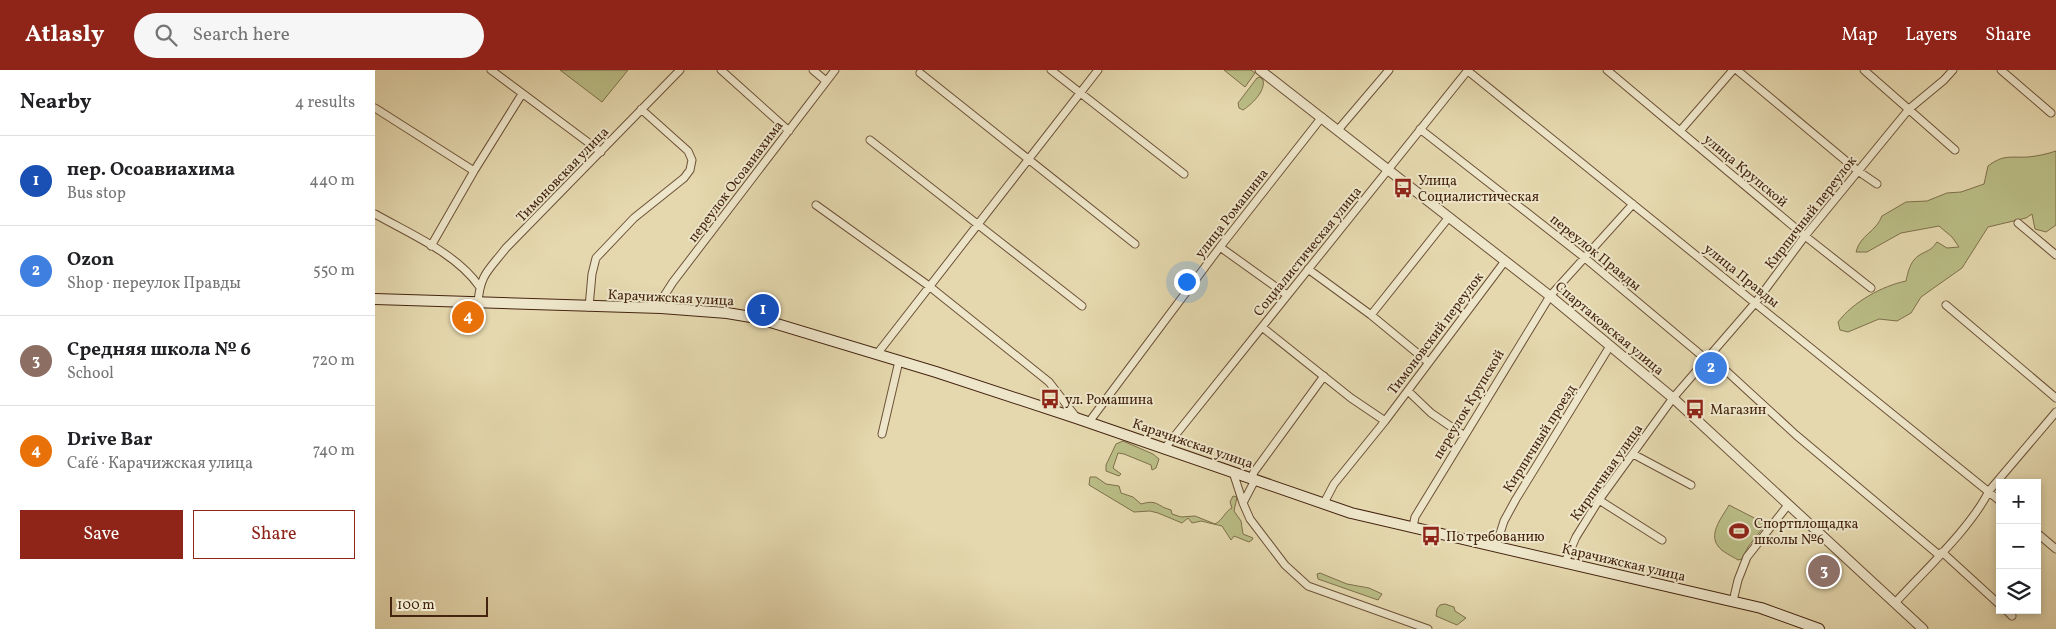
<!DOCTYPE html>
<html lang="en">
<head>
<meta charset="utf-8">
<style>
	body { margin:0; font-family:Vollkorn,serif; background:#f6f6f6; color:#202124 }
	.controls { position:absolute; right:15px; bottom:15px; display:grid; overflow:hidden; border-radius:0px; box-shadow:0 2px 8px #0003 }
	.controls button { width:45px; height:45px; display:grid; place-items:center; padding:0; border:0; border-bottom:1px solid #e0e0e0; background:#fff; color:#202124; font:25px sans-serif }
	.scale { position:absolute; left:15px; bottom:12px; width:98px; box-sizing:border-box; padding-left:5px; border:2px solid #44240f; border-top:0; font-size:14px; line-height:18px; white-space:nowrap; color:#44240f; -webkit-text-stroke:4px #eee6ca; paint-order:stroke }
	.you { position:absolute; left:811px; top:211px; width:18px; height:18px; margin:-12px; border:4px solid #fff; border-radius:50%; background:#1a73e8; box-shadow:0 0 0 8px #1a73e833 }
	.badge { display:grid; place-items:center; width:32px; height:32px; border-radius:50%; background:#8f2418; color:#fff; font-size:16px; font-weight:700 }
	.pin { position:absolute; translate:-50% -50%; border:2px solid #fff; box-shadow:0 1px 5px #0006 }
	.list { margin:0; padding:0; list-style:none }
	h2 { display:flex; justify-content:space-between; align-items:center; height:65px; margin:0; padding:0 20px; font-size:21px }
	h2 small { font-size:16px; font-weight:400; color:#757577 }
	.list li { display:grid; grid-template-columns:32px 1fr auto; gap:15px; align-items:center; box-sizing:border-box; height:90px; padding:0 20px; border-top:1px solid #e0e0e0 }
	.list b { display:block; font-size:19px; white-space:nowrap }
	.list p { margin:0; font-size:16px; white-space:nowrap; color:#757577 }
	.list em { font-size:16px; font-style:normal; color:#757577 }
	.actions { display:flex; gap:10px; padding:15px 20px }
	.actions a { flex:1; padding:11px 0; border:1px solid #8f2418; border-radius:0px; text-align:center; font-size:18px; color:#8f2418 }
	.actions .main { background:#8f2418; color:#fff }
	.icon { flex:none; width:28px; height:28px; fill:none; stroke:currentColor; stroke-width:2; stroke-linecap:round; stroke-linejoin:round }
	.map { position:relative; flex:none; width:1681px; height:559px; overflow:hidden }
	header { display:flex; align-items:center; gap:30px; box-sizing:border-box; height:70px; padding:0 25px; background:#8f2418; color:#fff }
	header strong { font-size:24px }
	nav { display:flex; gap:28px; margin-inline-start:auto; font-size:18px }
	.search { width:350px; height:45px; background:#f6f6f6; display:flex; align-items:center; gap:12px; box-sizing:border-box; padding:0 18px; border-radius:28px; color:#757577; font-size:19px }
	main { display:flex }
	aside { flex:1; background:#fff }
	.map>svg:first-child { display:block }
</style>
</head>
<body>
<header>
<strong>Atlasly</strong>
<div class="search"><svg class="icon" aria-label="search" viewBox="0 0 24 24"><circle cx="10" cy="10" r="6"/><path d="M15 15l6 6"/></svg>Search here</div>
<nav><a>Map</a><a>Layers</a><a>Share</a></nav>
</header>
<main>
<aside>
<h2>Nearby<small>4 results</small></h2>
<ul class="list">
<li><span class="badge" style="background:#1a4fb4">1</span><div><b>пер. Осоавиахима</b><p>Bus stop</p></div><em>440 m</em></li>
<li><span class="badge" style="background:#3f7fe0">2</span><div><b>Ozon</b><p>Shop · переулок Правды</p></div><em>550 m</em></li>
<li><span class="badge" style="background:#8d6e63">3</span><div><b>Средняя школа № 6</b><p>School</p></div><em>720 m</em></li>
<li><span class="badge" style="background:#e8710a">4</span><div><b>Drive Bar</b><p>Café · Карачижская улица</p></div><em>740 m</em></li>
</ul>
<div class="actions"><a class="main">Save</a><a>Share</a></div>
</aside>
<div class="map">
<svg width="1681" height="559" viewBox="0 0 1681 559">
	<rect width="100%" height="100%" fill="#e5d8ae"/>
	<filter id="stains"><feTurbulence type="fractalNoise" baseFrequency=".004" numOctaves="4"/><feColorMatrix values="0 0 0 0 .2 0 0 0 0 .09 0 0 0 0 .02 0 0 0 .5 -.17"/></filter>
	<radialGradient id="worn" r=".72"><stop offset=".6" stop-color="#630" stop-opacity="0"/><stop offset="1" stop-color="#630" stop-opacity=".3"/></radialGradient>
	<path fill="#babd86" stroke="#7f704a" d="M 185,0 L 253,0 L 227,32 Z
		M 849,0 L 876,0 L 880,3 L 870,17 Z
		M 885,7 L 888,10 C 891,21 876,35 868,40 L 864,38 L 863,33 L 882,8 Z
		M 1681,81 L 1681,155 L 1671,162 L 1660,159 L 1657,144 L 1651,148 L 1613,157 L 1587,198 L 1546,227 L 1536,243 L 1522,251 L 1504,249 L 1473,262 L 1465,260 L 1463,252 C 1478,232 1507,216 1531,211 C 1533,202 1535,192 1543,186 C 1552,180 1555,182 1562,172 L 1572,178 L 1584,177 L 1577,167 L 1564,156 L 1526,163 L 1492,182 L 1481,182 C 1485,165 1501,162 1507,146 L 1531,132 L 1552,131 L 1572,123 L 1586,122 L 1609,114 L 1613,96 C 1629,84 1635,88 1653,87 C 1663,86 1672,84 1681,81 Z
		M 748,371 L 778,384 L 784,389 L 781,398 L 777,400 L 776,395 L 749,384 L 743,383 L 738,398 L 746,404 L 744,406 L 731,401 L 731,395 L 741,374 Z
		M 715,407 L 721,407 L 731,414 L 744,416 L 746,423 L 758,427 L 766,434 C 783,429 781,436 796,440 L 797,444 L 806,447 L 820,446 L 840,454 C 848,450 850,441 857,438 L 855,432 L 858,426 L 862,427 L 859,441 L 866,451 L 868,464 L 878,468 L 877,470 L 874,472 L 859,466 L 856,470 L 847,456 L 826,451 L 817,453 L 813,448 L 807,453 L 783,443 L 775,441 L 759,442 L 714,415 Z
		M 1354,435 L 1391,454 L 1373,477 L 1367,489 L 1363,490 C 1357,486 1347,482 1343,476 C 1333,463 1348,446 1354,435 Z
		M 945,503 L 972,514 L 994,518 L 1007,524 L 1003,530 L 943,509 L 942,504 Z
		M 1070,534 L 1079,537 L 1080,541 L 1091,548 L 1082,555 L 1061,546 L 1062,539 L 1065,535 Z"/>
	<g fill="none" stroke-linecap="round" stroke-linejoin="round">
		<defs>
			<path id="minor" d="M 116,0 L 226,82
				M 346,0 L 414,61
				M 438,0 L 451,11
				M 676,0 L 809,104
				M 1232,0 L 1430,166 L 1496,218
				M 1362,0 L 1483,101 L 1502,114
				M 1489,0 L 1580,80
				M 1626,0 L 1676,43
				M 1093,1 L 1625,431
				M 545,3 L 760,174
				M 0,38 L 99,101
				M 1045,59 L 1210,188 L 1332,290
				M 963,60 L 1014,0
				M 1305,61 L 1358,0
				M 495,70 L 707,236
				M 441,135 L 554,216 L 674,312 L 701,347
				M 0,144 C 35,164 81,183 104,216
				M 1643,153 L 1681,185
				M 56,176 L 99,101 L 147,24
				M 845,177 L 912,225
				M 933,199 L 996,245 L 1053,292
				M 103,233 C 105,204 114,200 131,178 L 305,0
				M 1571,235 L 1681,328
				M 214,237 L 217,204 L 221,188 L 259,148 L 309,108 L 315,100 L 317,90 L 313,81 L 266,39
				M 286,238 L 287,229 L 298,212 L 460,0
				M 996,245 L 1074,147
				M 887,257 L 976,328 L 1010,351
				M 502,284 L 723,0
				M 1335,286 L 1421,365 L 1564,485
				M 1033,321 L 1056,343 L 1088,365
				M 714,352 L 845,177 L 947,47
				M 507,364 L 524,291
				M 790,378 L 1093,0
				M 1258,384 L 1316,415
				M 858,402 L 868,433 L 875,449 L 910,495 L 933,516 L 1053,559
				M 876,409 L 879,402 L 949,306
				M 1224,430 L 1287,470
				M 868,433 L 880,410
				M 949,433 L 959,414 L 1010,351 L 1130,191
				M 1038,457 L 1040,447 L 1175,226 L 1258,134
				M 1662,463 L 1681,479
				M 1121,476 L 1129,451 L 1141,429 L 1235,276
				M 1567,482 L 1625,535
				M 1190,492 L 1201,467 L 1224,430 L 1298,328 L 1381,232 L 1430,166 L 1534,39 L 1569,10 L 1578,0
				M 1358,531 L 1363,510 L 1372,487 L 1413,435
				M 1520,533 C 1549,501 1595,459 1614,421 L 1681,342
				M 1631,540 L 1637,546"/>
			<path id="tertiary" d="M 885,0 L 1175,226 L 1298,328 L 1548,559"/>
			<path id="secondary" d="M 0,229 L 286,238 L 352,243 L 382,248 L 561,302 L 701,348 L 976,443 L 1386,538 L 1444,559"/>
		</defs>
		<use href="#minor" stroke="#6c5137" stroke-width="9"/>
		<use href="#tertiary" stroke="#6c5137" stroke-width="11"/>
		<use href="#secondary" stroke="#44240f" stroke-width="12"/>
		<use href="#minor" stroke="#eee6ca" stroke-width="7"/>
		<use href="#tertiary" stroke="#eee6ca" stroke-width="9"/>
		<use href="#secondary" stroke="#eee6ca" stroke-width="10"/>
	</g>
	<defs>
		<symbol id="bus-bare" viewBox="-9 -9 18 18"><path d="M-5-6H5V4H4V6H2V4H-2V6H-4V4H-5ZM-3.5-4V0h7V-4ZM-3.5 1.2v1.5H-2V1.2ZM2 1.2v1.5H3.5V1.2Z" fill="#8f2418" stroke="#eee6ca" stroke-width="2.5" paint-order="stroke"/></symbol>
		<symbol id="stadium-bare" viewBox="-9 -9 18 18"><path d="M0-5a6.5 5 0 1 0 0 10a6.5 5 0 1 0 0-10ZM-3.5-1.8h7v3.6h-7Z" fill="#8f2418" stroke="#eee6ca" stroke-width="2.5" paint-order="stroke"/></symbol>
	</defs>
	<g fill-rule="evenodd">
		<use href="#bus-bare" x="1014" y="104" width="28" height="28"/>
		<use href="#bus-bare" x="661" y="315" width="28" height="28"/>
		<use href="#bus-bare" x="1306" y="325" width="28" height="28"/>
		<use href="#stadium-bare" x="1350" y="447" width="28" height="28"/>
		<use href="#bus-bare" x="1042" y="452" width="28" height="28"/>
	</g>
	<g text-anchor="middle" stroke-width="4" stroke-linejoin="round" paint-order="stroke">
		<g font-size="14" fill="#44240f" stroke="#eee6ca">
			<text transform="translate(1371 100) rotate(40)" y="5">улица Крупской</text>
			<text transform="translate(187 104) rotate(-46)" y="5">Тимоновская улица</text>
			<text transform="translate(360 111) rotate(-53)" y="5">переулок Осоавиахима</text>
			<text transform="translate(1435 142) rotate(-52)" y="5">Кирпичный переулок</text>
			<text transform="translate(856 143) rotate(-52)" y="5">улица Ромашина</text>
			<text transform="translate(932 181) rotate(-51)" y="5">Социалистическая улица</text>
			<text transform="translate(1221 182) rotate(39)" y="5">переулок Правды</text>
			<text transform="translate(1367 205) rotate(39)" y="5">улица Правды</text>
			<text transform="translate(296 227) rotate(3)" y="5">Карачижская улица</text>
			<text transform="translate(1235 258) rotate(40)" y="5">Спартаковская улица</text>
			<text transform="translate(1060 263) rotate(-53)" y="5">Тимоновский переулок</text>
			<text transform="translate(1093 334) rotate(-59)" y="5">переулок Крупской</text>
			<text transform="translate(1164 368) rotate(-58)" y="5">Кирпичный проезд</text>
			<text transform="translate(818 373) rotate(19)" y="5">Карачижская улица</text>
			<text transform="translate(1231 402) rotate(-55)" y="5">Кирпичная улица</text>
			<text transform="translate(1249 492) rotate(13)" y="5">Карачижская улица</text>
		</g>
		<g font-size="14" fill="#44240f" stroke="#eee6ca" text-anchor="start">
			<text x="1043" y="115">Улица<tspan x="1043" dy="16">Социалистическая</tspan></text>
			<text x="690" y="334">ул. Ромашина</text>
			<text x="1335" y="344">Магазин</text>
			<text x="1379" y="458">Спортплощадка<tspan x="1379" dy="16">школы №6</tspan></text>
			<text x="1071" y="471">По требованию</text>
		</g>
	</g>
	<rect width="100%" height="100%" filter="url(#stains)"/>
	<rect width="100%" height="100%" fill="url(#worn)"/>
</svg>
<div class="controls">
<button>+</button>
<button>−</button>
<button><svg class="icon" aria-label="layers" viewBox="0 0 24 24"><path d="M12 4l9 5-9 5-9-5zM3 14l9 5 9-5"/></svg></button>
</div>
<div class="scale">100 m</div>
<div class="you"></div>
<div class="pin badge" style="left:388px;top:240px;background:#1a4fb4">1</div>
<div class="pin badge" style="left:1336px;top:298px;background:#3f7fe0">2</div>
<div class="pin badge" style="left:1449px;top:501px;background:#8d6e63">3</div>
<div class="pin badge" style="left:93px;top:247px;background:#e8710a">4</div>
</div>
</main>
</body>
</html>
